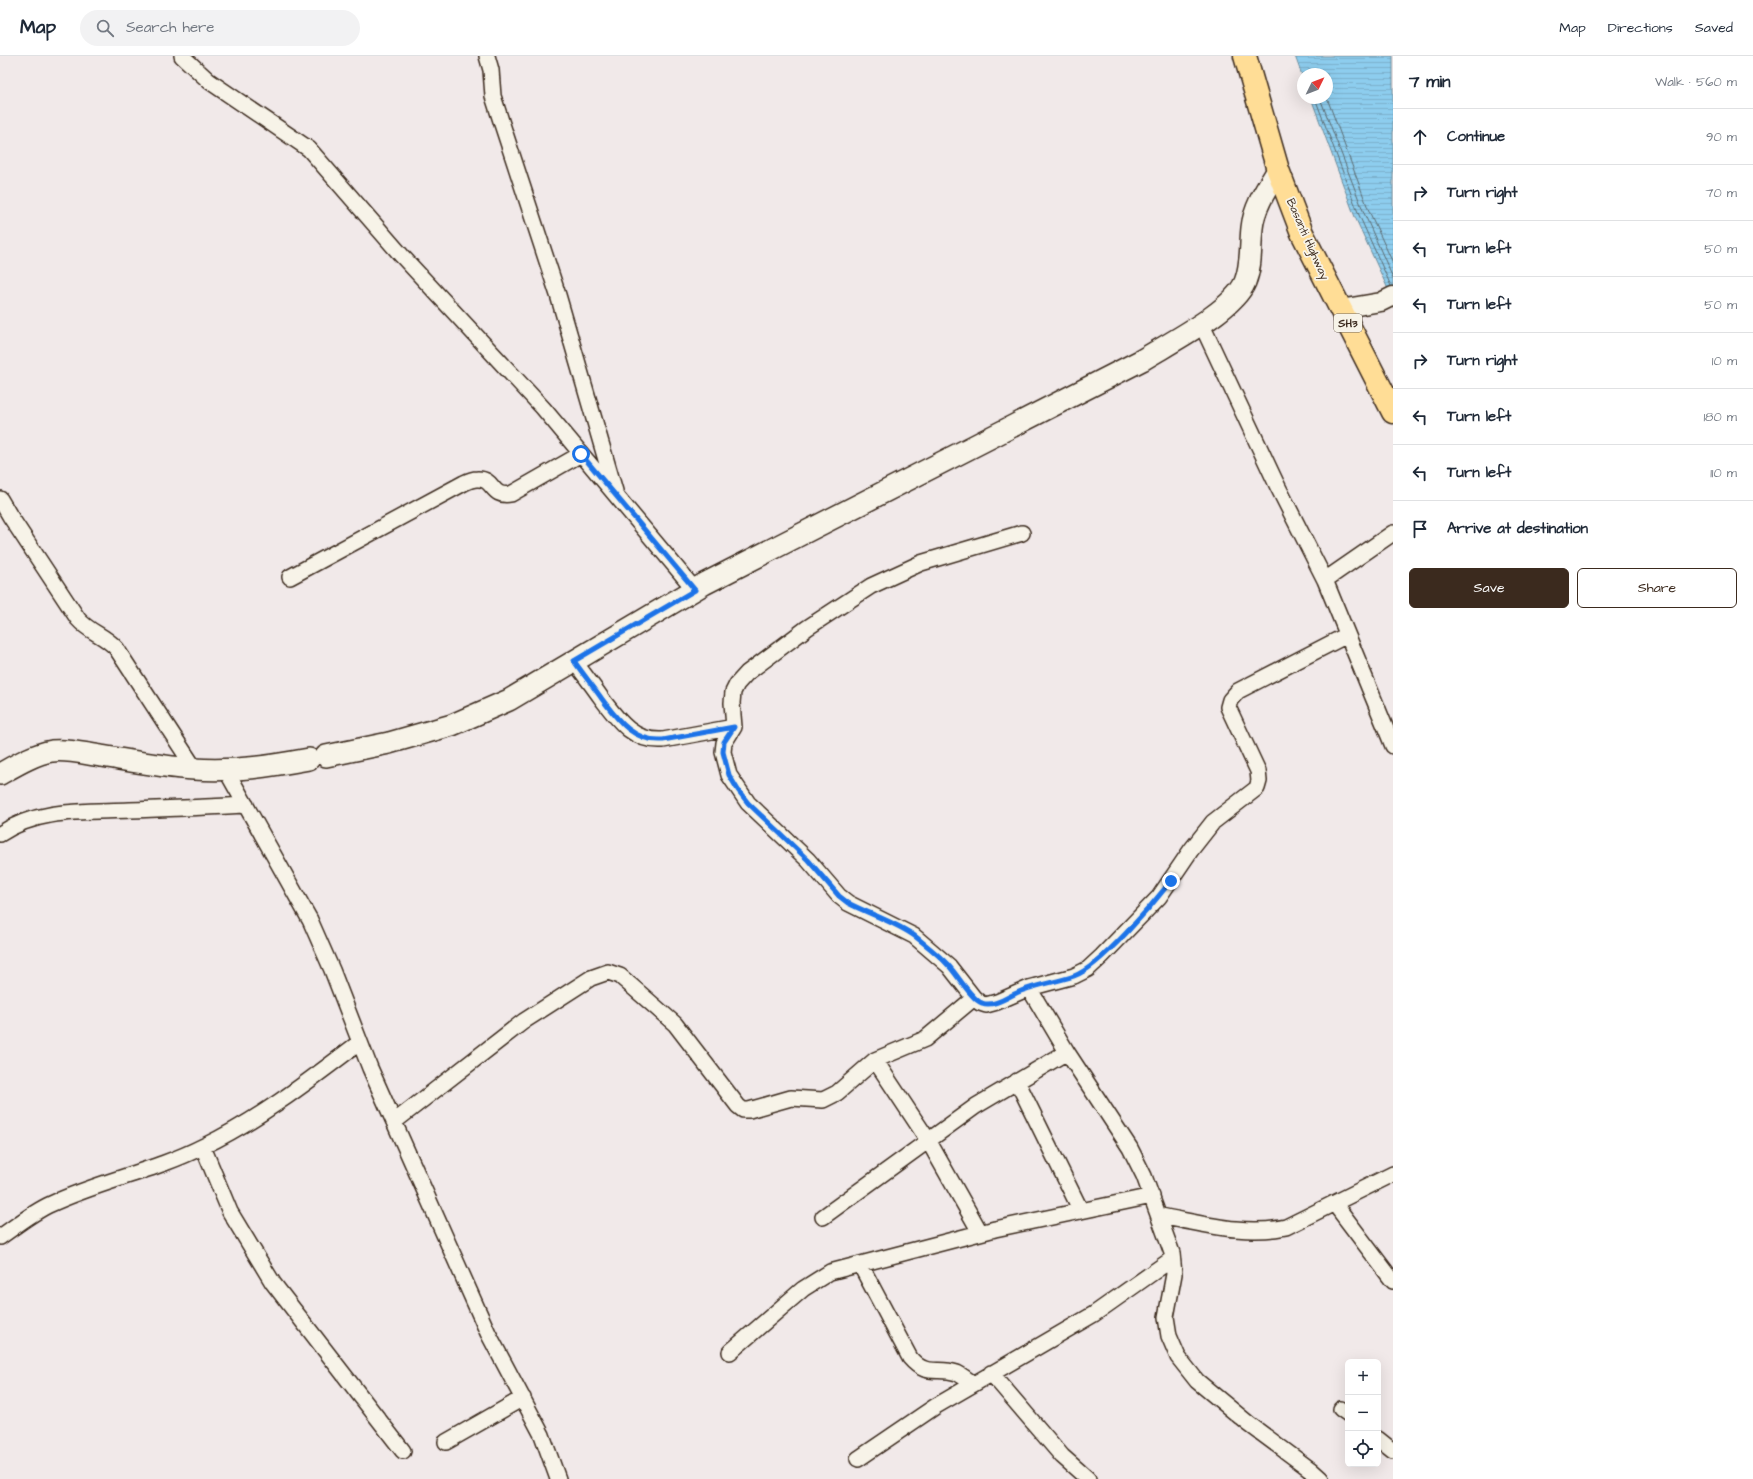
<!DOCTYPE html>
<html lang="en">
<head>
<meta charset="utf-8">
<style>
	body { margin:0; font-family:"Architects Daughter",sans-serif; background:#f2f2f3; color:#1f2937 }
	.controls { position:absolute; right:12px; bottom:12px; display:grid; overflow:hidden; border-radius:6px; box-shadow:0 4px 16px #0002 }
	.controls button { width:36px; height:36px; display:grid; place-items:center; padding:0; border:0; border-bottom:1px solid #e0e1e3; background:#fff; color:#1f2937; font:20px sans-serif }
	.compass { position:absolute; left:1297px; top:12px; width:36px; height:36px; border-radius:50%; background:#fff; box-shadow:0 4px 16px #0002; rotate:47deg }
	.stop { position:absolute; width:12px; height:12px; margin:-9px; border:3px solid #1a73e8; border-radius:50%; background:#fff }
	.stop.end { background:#1a73e8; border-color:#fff; box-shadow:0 1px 4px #0008 }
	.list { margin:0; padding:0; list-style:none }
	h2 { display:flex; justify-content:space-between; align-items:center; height:52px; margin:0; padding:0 16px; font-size:17px }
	h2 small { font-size:13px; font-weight:400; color:#747a83 }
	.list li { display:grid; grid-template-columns:26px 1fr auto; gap:12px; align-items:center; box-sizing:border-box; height:56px; padding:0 16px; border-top:1px solid #e0e1e3 }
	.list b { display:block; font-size:15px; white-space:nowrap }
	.list em { font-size:13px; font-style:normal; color:#747a83 }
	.actions { display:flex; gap:8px; padding:12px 16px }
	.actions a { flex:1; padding:9px 0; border:1px solid #3b2a1e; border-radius:6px; text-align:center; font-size:14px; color:#3b2a1e }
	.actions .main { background:#3b2a1e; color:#fff }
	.icon { flex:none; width:22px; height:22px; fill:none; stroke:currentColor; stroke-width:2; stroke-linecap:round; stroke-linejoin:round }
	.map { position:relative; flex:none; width:1393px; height:1423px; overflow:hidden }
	header { display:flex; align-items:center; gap:24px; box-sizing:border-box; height:56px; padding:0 20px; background:#fff; border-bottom:1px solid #e0e1e3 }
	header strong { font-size:19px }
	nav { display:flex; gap:22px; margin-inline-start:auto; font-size:14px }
	.search { width:280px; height:36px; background:#f2f2f3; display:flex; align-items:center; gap:10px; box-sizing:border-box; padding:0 14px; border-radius:22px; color:#747a83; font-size:15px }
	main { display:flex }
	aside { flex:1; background:#fff }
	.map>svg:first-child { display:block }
</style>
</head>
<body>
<header>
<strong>Map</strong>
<div class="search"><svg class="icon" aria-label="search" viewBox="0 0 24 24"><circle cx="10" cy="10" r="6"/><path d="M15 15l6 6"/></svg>Search here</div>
<nav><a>Map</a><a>Directions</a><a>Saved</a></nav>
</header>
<main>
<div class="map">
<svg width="1393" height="1423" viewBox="0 0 1393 1423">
	<defs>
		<pattern id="water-rules" width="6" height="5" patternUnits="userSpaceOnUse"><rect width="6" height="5" fill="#8dcdee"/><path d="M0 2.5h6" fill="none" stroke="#7bb0cc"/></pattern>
	</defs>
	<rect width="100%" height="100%" fill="#f1e9e9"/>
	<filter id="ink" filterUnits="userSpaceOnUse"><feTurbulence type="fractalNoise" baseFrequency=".025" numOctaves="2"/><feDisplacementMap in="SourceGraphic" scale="8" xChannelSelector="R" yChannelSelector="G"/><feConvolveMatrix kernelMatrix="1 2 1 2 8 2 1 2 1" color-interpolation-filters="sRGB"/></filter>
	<g filter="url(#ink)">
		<path fill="url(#water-rules)" stroke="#6c8c9b" d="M 1295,0 L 1393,0 L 1393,244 L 1355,161 L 1311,42 L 1327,42 L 1327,18 L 1303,18 L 1303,22 Z"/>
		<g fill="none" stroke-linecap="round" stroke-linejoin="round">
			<path stroke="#5c6b71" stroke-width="1" d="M 1315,42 L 1359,159 L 1391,230
				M 1320,42 L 1364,157 L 1393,222
				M 1327,42 L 1369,155 L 1393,207"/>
			<defs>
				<path id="minor" d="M 182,0 L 209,25 L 309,93 L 402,200 L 543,352 L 695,534
					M 487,0 L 491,14 L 493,40 L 502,68 L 558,239 L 615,435
					M 1201,267 L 1277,429 L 1325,524 L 1393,477
					M 0,443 L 10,460 L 78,563 C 90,577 103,578 116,592 L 195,713
					M 1022,477 L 921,507 L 871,530 L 807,572 L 747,617 L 737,628 L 733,636 L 732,647 L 734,671 L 724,687 L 723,696 L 729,719 L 748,747 L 808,804 L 839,840 L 848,847 L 914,880 L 949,910 L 974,942 L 980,947 L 986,949 L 997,946 L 1029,932 L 1074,920 L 1088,913 L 1102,900 L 1159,841 L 1191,794 L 1213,766 L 1257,732 L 1259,725 L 1258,715 L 1228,651 L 1230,644 L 1238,635 L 1347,579
					M 290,521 L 464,427 C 468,425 473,423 477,423 C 495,422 490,442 511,438 L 581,398
					M 1325,524 L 1393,690
					M 574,605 C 583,617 593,630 602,643 C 618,664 633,686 663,684 L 734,671
					M 226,714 L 310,864 L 332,914 L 370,1012 L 488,1277 L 542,1379 L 558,1423
					M 0,778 C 38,752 86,756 130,754 C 169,753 207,751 246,749
					M 1029,932 L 1067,996 L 1130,1092 L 1144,1120 L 1172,1197 L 1174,1218 L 1166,1261 L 1169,1280 L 1178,1301 L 1197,1325 L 1249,1368 L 1311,1414 L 1321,1423
					M 875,1004 L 928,1084 L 980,1176
					M 1017,1025 L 1081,1155
					M 394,1066 L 524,965 L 591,922 L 608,916 L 620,920 L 675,968 L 738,1050 L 743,1054 L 749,1054 L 791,1042 L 823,1044 L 837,1037 L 875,1004 L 925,983 L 974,942
					M 203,1091 L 230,1156 L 273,1227 L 403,1395
					M 1334,1147 L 1393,1225
					M 1160,1160 C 1201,1167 1244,1180 1286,1171 L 1393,1118
					M 823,1161 L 976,1050 L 1067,996
					M 0,1181 C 16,1170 33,1156 51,1148 C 100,1125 155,1115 204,1090 C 260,1063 310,1024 360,986
					M 860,1208 L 910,1302 C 927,1322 937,1310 957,1317 C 963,1320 968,1324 973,1328
					M 730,1296 L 803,1233 L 830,1216 L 995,1173 L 1152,1140
					M 991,1317 L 1062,1400 L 1088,1423
					M 1341,1353 L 1348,1358
					M 1378,1383 L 1393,1395
					M 446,1386 L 523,1342
					M 858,1403 L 936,1350 L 1094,1258 L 1172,1203"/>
				<path id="tertiary" d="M 1340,253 L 1381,246 L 1393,240"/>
				<path id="secondary" d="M 326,700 L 389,687 L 452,669 L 509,644 L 704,528 L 1142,304 C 1169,287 1233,255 1245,226 C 1252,209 1250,190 1252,172 C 1254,151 1267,132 1278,114
					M 0,718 C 16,709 34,698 52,695 C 68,693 86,698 101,700 C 132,705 163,711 194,713 C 233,716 271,710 309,703"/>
				<path id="primary" d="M 1245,0 L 1278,114 L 1302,177 L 1393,356"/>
			</defs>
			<use href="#minor" stroke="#3b2a1e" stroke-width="18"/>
			<use href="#tertiary" stroke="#3b2a1e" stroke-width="21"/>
			<use href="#secondary" stroke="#3b2a1e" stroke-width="24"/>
			<use href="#primary" stroke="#3b2a1e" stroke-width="25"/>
			<use href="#minor" stroke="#f7f3e8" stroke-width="15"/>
			<use href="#tertiary" stroke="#f7f3e8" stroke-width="18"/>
			<use href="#secondary" stroke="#f7f3e8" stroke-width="21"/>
			<use href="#primary" stroke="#ffdd96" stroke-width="22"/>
		</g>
	</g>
	<g fill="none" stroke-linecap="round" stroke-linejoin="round" filter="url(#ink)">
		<path stroke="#1a73e8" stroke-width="5" d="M 581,398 L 695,534 L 574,605 C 583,618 593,630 602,643 C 618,664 633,686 663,684 L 734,671 L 724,686 L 723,696 L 729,719 L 738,734 L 748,747 L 808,804 L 839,840 L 848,847 C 869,858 898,867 916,881 C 927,890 939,899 948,909 C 957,918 972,944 982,947 C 994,952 1010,939 1021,935 C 1039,928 1057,926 1074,920 C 1100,911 1153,848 1171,825"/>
	</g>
	<g text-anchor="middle" stroke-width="3.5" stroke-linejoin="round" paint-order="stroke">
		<rect fill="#f7f3e8" stroke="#73665b" stroke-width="1" x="1334" y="258" width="28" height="18" rx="3"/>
		<g font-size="11" font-weight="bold" fill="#3b2a1e">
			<text x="1348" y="271">SH3</text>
		</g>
		<g font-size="12" fill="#3b2a1e" stroke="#f7f3e8">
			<text transform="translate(1308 183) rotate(66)" y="4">Basanti Highway</text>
		</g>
	</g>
</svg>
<div class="controls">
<button>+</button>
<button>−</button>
<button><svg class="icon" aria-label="locate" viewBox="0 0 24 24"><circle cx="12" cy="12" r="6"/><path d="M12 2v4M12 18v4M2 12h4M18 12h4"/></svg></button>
</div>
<svg class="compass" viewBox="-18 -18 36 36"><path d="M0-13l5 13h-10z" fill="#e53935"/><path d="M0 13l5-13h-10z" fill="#747a83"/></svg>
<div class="stop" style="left:581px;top:398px"></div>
<div class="stop end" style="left:1171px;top:825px"></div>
</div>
<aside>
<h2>7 min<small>Walk · 560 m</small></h2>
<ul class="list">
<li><svg class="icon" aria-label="ahead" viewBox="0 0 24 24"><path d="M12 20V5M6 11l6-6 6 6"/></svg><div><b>Continue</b></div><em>90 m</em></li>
<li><svg class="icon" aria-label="right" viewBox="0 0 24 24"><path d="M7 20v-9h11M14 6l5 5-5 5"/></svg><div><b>Turn right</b></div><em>70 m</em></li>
<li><svg class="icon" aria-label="left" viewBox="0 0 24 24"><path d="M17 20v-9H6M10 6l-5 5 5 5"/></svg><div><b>Turn left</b></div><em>50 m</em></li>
<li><svg class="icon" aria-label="left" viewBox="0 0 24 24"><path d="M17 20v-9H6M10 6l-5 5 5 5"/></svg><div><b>Turn left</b></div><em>50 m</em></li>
<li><svg class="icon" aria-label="right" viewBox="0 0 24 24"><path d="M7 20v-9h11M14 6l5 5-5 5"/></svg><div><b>Turn right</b></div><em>10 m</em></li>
<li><svg class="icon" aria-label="left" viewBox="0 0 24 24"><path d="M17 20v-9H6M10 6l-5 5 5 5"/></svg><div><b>Turn left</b></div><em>180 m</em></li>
<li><svg class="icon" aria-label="left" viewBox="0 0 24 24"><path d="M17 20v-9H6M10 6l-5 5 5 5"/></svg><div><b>Turn left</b></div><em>110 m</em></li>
<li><svg class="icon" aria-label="arrive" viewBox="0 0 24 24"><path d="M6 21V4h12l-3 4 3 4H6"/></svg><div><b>Arrive at destination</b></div></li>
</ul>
<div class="actions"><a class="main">Save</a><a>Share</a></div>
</aside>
</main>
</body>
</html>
